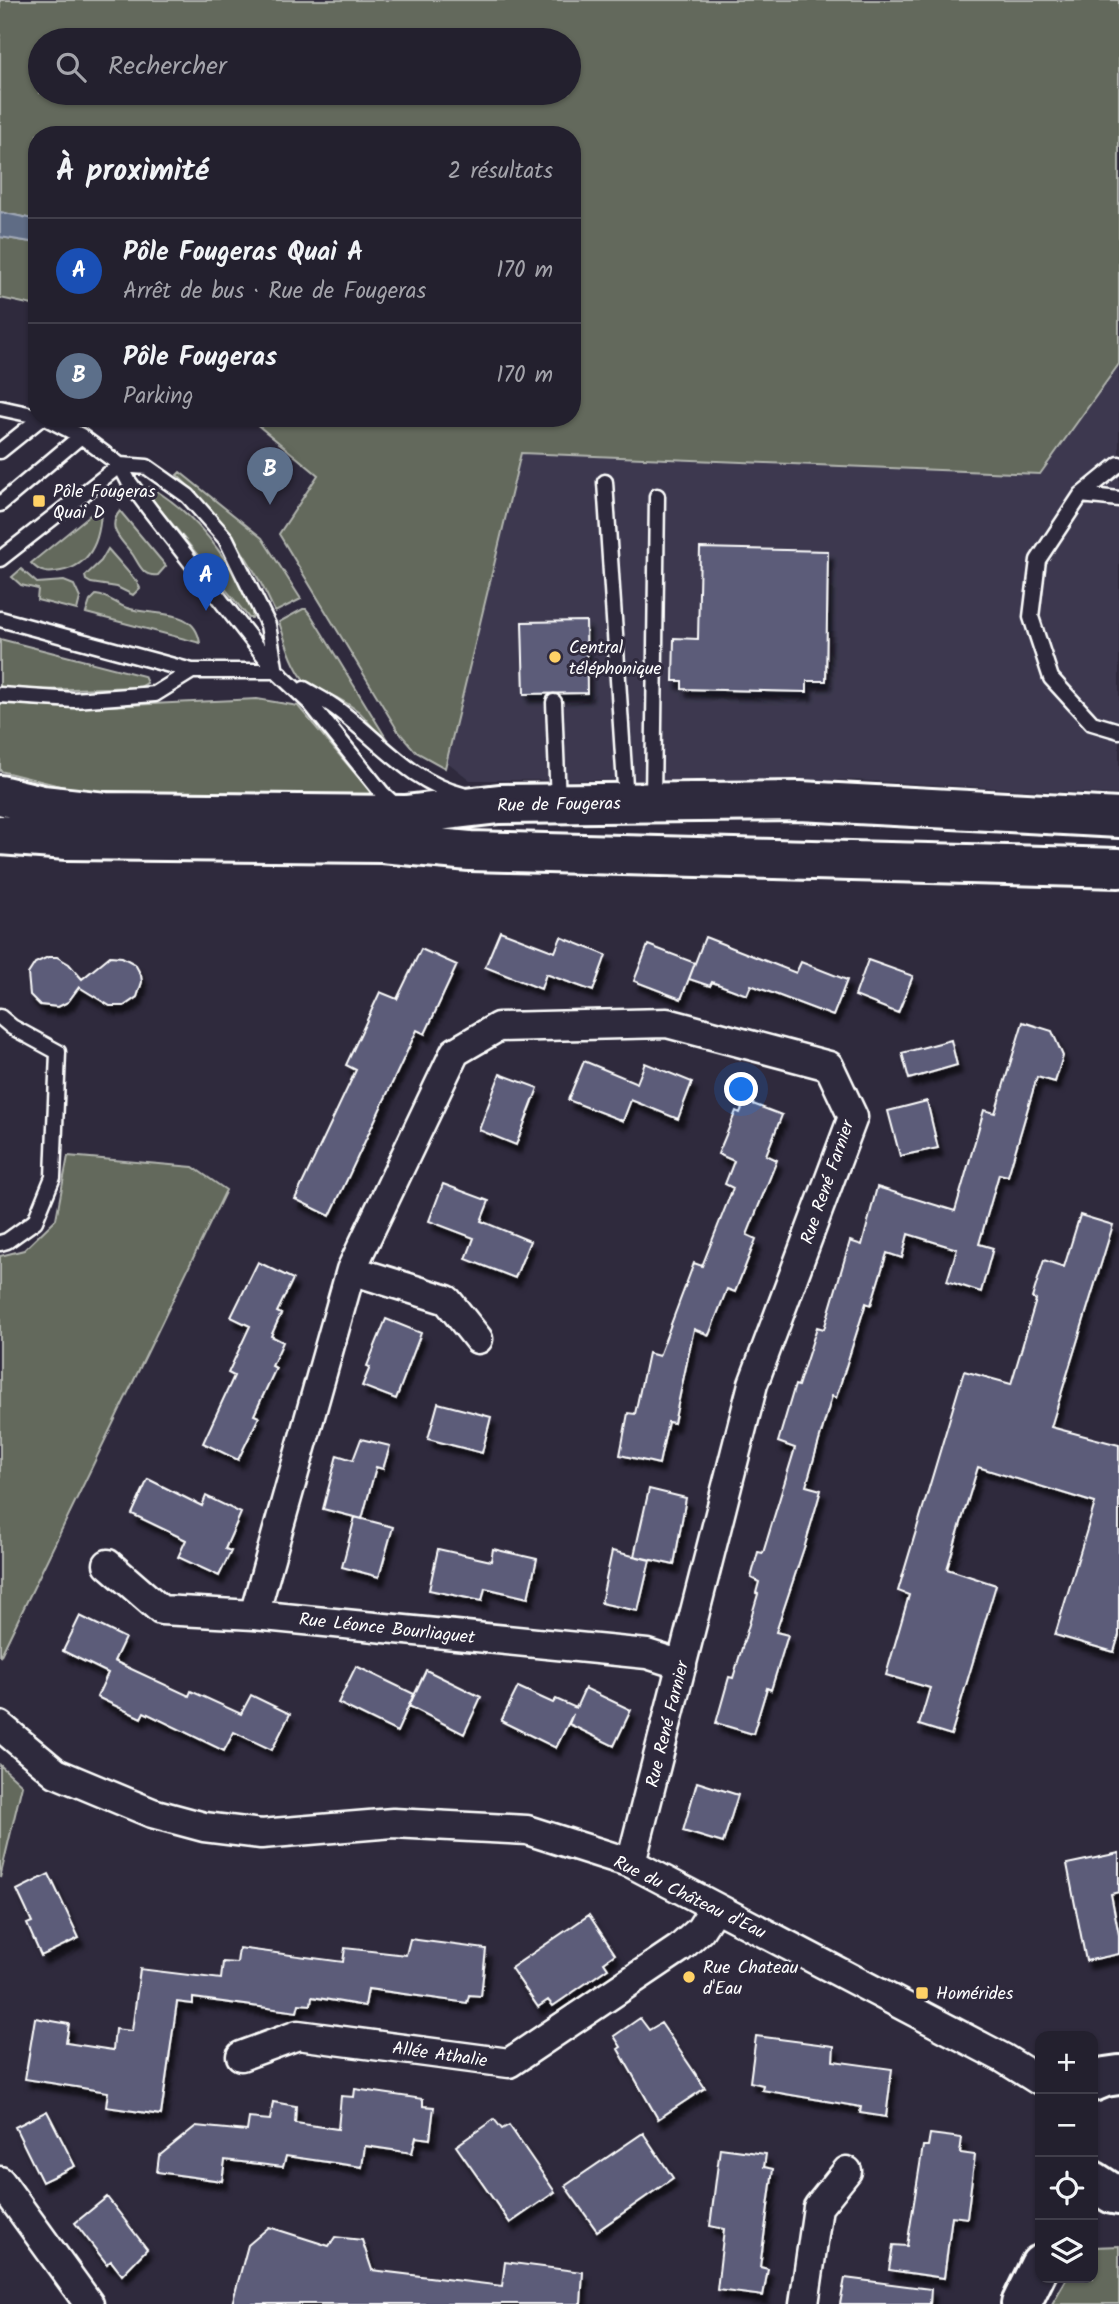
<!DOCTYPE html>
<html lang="fr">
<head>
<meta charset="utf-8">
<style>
	body { margin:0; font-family:Kalam,sans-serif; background:#2f2d3a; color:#f1f3f6 }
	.controls { position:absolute; right:21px; bottom:21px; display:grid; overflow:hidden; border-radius:14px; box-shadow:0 2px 5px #0004 }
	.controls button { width:63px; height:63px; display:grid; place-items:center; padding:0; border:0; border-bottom:2px solid #403e4a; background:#23202e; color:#f1f3f6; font:35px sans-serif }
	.you { position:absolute; left:742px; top:1090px; width:24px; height:24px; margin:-18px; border:5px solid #fff; border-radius:50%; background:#1a73e8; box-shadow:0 0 0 10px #1a73e833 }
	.badge { display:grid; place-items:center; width:46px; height:46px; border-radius:50%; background:#bca0f2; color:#fff; font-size:23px; font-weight:700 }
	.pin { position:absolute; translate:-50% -58px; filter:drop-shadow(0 2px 4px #0008) }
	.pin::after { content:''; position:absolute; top:37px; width:24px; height:21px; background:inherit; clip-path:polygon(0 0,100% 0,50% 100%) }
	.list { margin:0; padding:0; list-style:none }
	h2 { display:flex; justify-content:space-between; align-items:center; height:91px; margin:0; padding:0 28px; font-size:30px }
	h2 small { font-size:23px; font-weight:400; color:#a3a3aa }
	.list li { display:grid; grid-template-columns:46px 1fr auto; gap:21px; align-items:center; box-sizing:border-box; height:105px; padding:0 28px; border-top:2px solid #403e4a }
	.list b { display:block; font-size:26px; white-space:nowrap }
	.list p { margin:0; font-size:23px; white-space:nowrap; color:#a3a3aa }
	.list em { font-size:23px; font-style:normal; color:#a3a3aa }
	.icon { flex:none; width:38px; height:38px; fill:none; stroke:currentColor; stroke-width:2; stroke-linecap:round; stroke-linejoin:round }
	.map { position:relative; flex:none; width:1119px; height:2304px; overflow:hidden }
	.search { position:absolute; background:#23202e; box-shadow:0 2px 5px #0004; left:28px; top:28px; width:553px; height:77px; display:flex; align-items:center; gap:18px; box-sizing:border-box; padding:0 24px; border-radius:38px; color:#a3a3aa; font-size:26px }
	.panel { position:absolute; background:#23202e; box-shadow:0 2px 5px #0004; left:28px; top:126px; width:553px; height:301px; border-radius:28px }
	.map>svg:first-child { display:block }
</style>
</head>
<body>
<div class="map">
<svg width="1119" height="2304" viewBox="0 0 1119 2304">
	<defs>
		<filter id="shadow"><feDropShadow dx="4.5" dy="8" stdDeviation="2" flood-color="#0009"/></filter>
	</defs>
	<rect width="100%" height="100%" fill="#2f2a3d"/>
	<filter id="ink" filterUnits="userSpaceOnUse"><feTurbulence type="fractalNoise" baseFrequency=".0143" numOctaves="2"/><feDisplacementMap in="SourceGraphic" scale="14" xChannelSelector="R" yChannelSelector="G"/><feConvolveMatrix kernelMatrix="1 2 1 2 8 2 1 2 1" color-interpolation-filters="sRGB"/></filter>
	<g filter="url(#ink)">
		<path fill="#3c394f" d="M 1119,364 L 1119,795 L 850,780 L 470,780 L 446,761 L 521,453 L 1040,474 Z"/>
		<path fill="#63695c" stroke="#b1b4ae" stroke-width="2" fill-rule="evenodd" d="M 0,0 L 1119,0 L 1119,364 L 1040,474 L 521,453 L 445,768 L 416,752 L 398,731 L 279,534 L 318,475 L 249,418 L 572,418 L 572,135 L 37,135 L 37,220 L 0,212 ZM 40,40 L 569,40 L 569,93 L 40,93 Z
			M 0,237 L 37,243 L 37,306 L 0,298 Z
			M 180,472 L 262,538 L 301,599 L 275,612 C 249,555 222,518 177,475 Z
			M 150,487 C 190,510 220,547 242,588 C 246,597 254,609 252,618 L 249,618 L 147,493 L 146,489 Z
			M 101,506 C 101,535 93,565 61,571 C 48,574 40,573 31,563 Z
			M 120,511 L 166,566 L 158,575 C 143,577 140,566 133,555 C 123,541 105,529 120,511 Z
			M 108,549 L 137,582 L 140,588 L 133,595 L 117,587 L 91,583 L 86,580 L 85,576 L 101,561 Z
			M 21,569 L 37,583 L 64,581 L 74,585 L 80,598 L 77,610 L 37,600 L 38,589 L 21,585 L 12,577 Z
			M 96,595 C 109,596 116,604 127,608 C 153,617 195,606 200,643 L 86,613 L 90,601 Z
			M 303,609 L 306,609 L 311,615 L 386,738 C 376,735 367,718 358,711 C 342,699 325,692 307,684 C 292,666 286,643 279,622 Z
			M 0,639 L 144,676 L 147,683 L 140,687 L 38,690 L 0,687 Z
			M 257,699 L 298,706 L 370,791 L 370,794 L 367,798 L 88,793 L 0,771 L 0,703 L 66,708 Z
			M 68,1156 L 193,1167 L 226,1190 L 0,1657 L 0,1256 L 24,1250 L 56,1219 Z
			M 0,1765 L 22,1785 L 0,1878 Z
			M 1119,2246 L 1119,2304 L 1052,2304 L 1067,2278 L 1093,2278 L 1093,2247 Z"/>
		<path fill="#5f6c85" stroke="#9fa7b6" stroke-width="2" d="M 0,212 L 37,220 L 37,243 L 0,237 Z"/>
		<path fill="#5b5c79" stroke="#fff" stroke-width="2" filter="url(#shadow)" d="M 700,548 L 828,551 L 826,681 L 807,681 L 807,692 L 682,689 L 682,681 L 673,681 L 674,638 L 698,639 Z
			M 586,621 L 587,693 L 524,694 L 522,622 Z
			M 500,931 L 555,952 L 561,937 L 606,955 L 593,991 L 546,974 L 541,989 L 485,967 Z
			M 705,937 L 796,973 L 801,962 L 847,980 L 833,1016 L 751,985 L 747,995 L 712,982 L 710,986 L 689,979 Z
			M 648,945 L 695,963 L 681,999 L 634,981 Z
			M 421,949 L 457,965 L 425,1034 L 417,1030 L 330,1216 L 295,1199 L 356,1070 L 346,1065 L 380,992 L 397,999 Z
			M 110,956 L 122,957 L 135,964 L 141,975 L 142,982 L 137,997 L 124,1006 L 110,1006 L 79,987 L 68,1002 L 58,1007 L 40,1005 L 30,995 L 28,974 L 35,963 L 48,957 L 57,957 L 69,964 L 82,979 Z
			M 868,960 L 913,976 L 898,1013 L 855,996 Z
			M 1023,1022 L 1052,1031 L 1063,1056 L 1055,1082 L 1037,1077 L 1008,1176 L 999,1174 L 979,1244 L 993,1248 L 981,1292 L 947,1281 L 957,1249 L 908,1234 L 902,1258 L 887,1253 L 871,1305 L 866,1303 L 836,1398 L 832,1396 L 806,1486 L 821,1490 L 805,1545 L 776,1632 L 788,1635 L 771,1690 L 767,1688 L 753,1734 L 716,1723 L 729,1677 L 733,1678 L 758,1594 L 756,1593 L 759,1582 L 751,1578 L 758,1552 L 763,1553 L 795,1448 L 778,1442 L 795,1385 L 798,1386 L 817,1327 L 824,1329 L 850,1241 L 862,1245 L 877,1187 L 955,1211 L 984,1110 L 995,1113 Z
			M 951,1040 L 957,1065 L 909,1079 L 902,1053 Z
			M 584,1061 L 637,1083 L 645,1063 L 692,1082 L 678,1119 L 631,1100 L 623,1121 L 568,1100 Z
			M 500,1074 L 538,1088 L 516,1145 L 479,1130 Z
			M 745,1101 L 782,1115 L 766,1155 L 777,1160 L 747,1235 L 756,1239 L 735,1292 L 727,1289 L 709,1335 L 694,1329 L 674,1423 L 668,1422 L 659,1464 L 620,1455 L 628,1413 L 635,1414 L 648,1353 L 659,1356 L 694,1263 L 702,1266 L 733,1188 L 725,1184 L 734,1161 L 718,1154 L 736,1111 L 740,1113 Z
			M 927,1101 L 938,1148 L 900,1156 L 888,1111 Z
			M 443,1184 L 489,1201 L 481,1221 L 530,1241 L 515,1278 L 466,1259 L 474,1238 L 429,1221 Z
			M 1080,1215 L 1113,1225 L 1051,1427 L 1119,1445 L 1119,1635 L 1114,1652 L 1055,1635 L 1095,1503 L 978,1467 L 947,1569 L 996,1585 L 951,1735 L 919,1725 L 930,1688 L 886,1675 L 909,1595 L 898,1591 L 964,1371 L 1011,1384 L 1036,1300 L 1032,1298 L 1044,1260 L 1064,1267 Z
			M 258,1262 L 293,1279 L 277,1312 L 281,1314 L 271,1336 L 283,1342 L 272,1366 L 276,1368 L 254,1415 L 259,1417 L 238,1460 L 203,1443 L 234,1376 L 228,1373 L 250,1326 L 231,1317 Z
			M 386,1319 L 421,1333 L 396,1399 L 362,1386 L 370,1367 L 367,1366 Z
			M 438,1403 L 491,1417 L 482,1453 L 428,1439 Z
			M 361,1439 L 390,1446 L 383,1469 L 376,1467 L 362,1519 L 323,1509 L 337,1455 L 353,1460 Z
			M 148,1479 L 202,1506 L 206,1496 L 241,1513 L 225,1549 L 231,1551 L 219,1576 L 178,1557 L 186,1540 L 132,1514 Z
			M 649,1489 L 686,1498 L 674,1565 L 634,1556 Z
			M 355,1517 L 393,1527 L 379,1577 L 342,1567 Z
			M 438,1549 L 491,1561 L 493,1549 L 537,1559 L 528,1598 L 485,1588 L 482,1601 L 429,1590 Z
			M 612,1551 L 650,1560 L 638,1611 L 601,1603 Z
			M 80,1616 L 125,1638 L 114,1661 L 189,1696 L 191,1691 L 241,1714 L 251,1695 L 290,1714 L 272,1750 L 234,1732 L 224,1751 L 144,1712 L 141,1718 L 97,1697 L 108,1673 L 63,1651 Z
			M 356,1666 L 414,1694 L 397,1732 L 338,1703 Z
			M 426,1670 L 481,1697 L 464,1734 L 409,1706 Z
			M 518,1687 L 553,1703 L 556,1699 L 576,1708 L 585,1688 L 631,1710 L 614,1746 L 569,1724 L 573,1714 L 556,1748 L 501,1721 Z
			M 697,1782 L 738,1795 L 723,1843 L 683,1831 Z
			M 1119,1853 L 1119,1892 L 1111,1894 L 1119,1935 L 1119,1954 L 1086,1961 L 1067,1864 Z
			M 49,1874 L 79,1938 L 41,1956 L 27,1924 L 32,1922 L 17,1890 Z
			M 589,1915 L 615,1954 L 604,1962 L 608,1968 L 553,2006 L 548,2000 L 538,2007 L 511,1968 Z
			M 410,1939 L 486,1949 L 481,1996 L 469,1995 L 467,2003 L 368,1989 L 365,2006 L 312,1997 L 311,2005 L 299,2004 L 297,2012 L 193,1998 L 193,2004 L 177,2002 L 161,2115 L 106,2107 L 108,2092 L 25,2079 L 35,2018 L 69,2024 L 66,2043 L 113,2050 L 115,2029 L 132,2031 L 140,1969 L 221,1979 L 223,1962 L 237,1963 L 239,1948 L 343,1962 L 345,1948 L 406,1955 Z
			M 640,2018 L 649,2030 L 661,2023 L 705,2088 L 658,2119 L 618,2049 L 621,2047 L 614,2036 Z
			M 756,2036 L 834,2046 L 833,2061 L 892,2069 L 886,2117 L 860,2113 L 861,2107 L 762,2090 L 763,2085 L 750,2082 Z
			M 355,2089 L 423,2099 L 423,2106 L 434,2107 L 430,2139 L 416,2137 L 412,2153 L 365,2146 L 362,2167 L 286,2156 L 283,2167 L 225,2160 L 222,2181 L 157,2172 L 159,2156 L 196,2126 L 247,2131 L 249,2118 L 270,2120 L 273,2102 L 296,2106 L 295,2123 L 338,2129 L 341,2096 L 354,2097 Z
			M 47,2111 L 75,2166 L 42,2182 L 15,2127 Z
			M 494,2119 L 502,2129 L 509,2125 L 555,2192 L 510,2223 L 456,2146 Z
			M 643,2133 L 673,2178 L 597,2231 L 565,2186 Z
			M 930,2134 L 962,2138 L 960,2153 L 975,2155 L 967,2218 L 952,2216 L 944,2278 L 889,2270 L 893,2245 L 907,2246 L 923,2146 L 928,2146 Z
			M 720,2148 L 766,2154 L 764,2167 L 773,2169 L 760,2267 L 768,2269 L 763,2296 L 717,2290 L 724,2229 L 710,2226 Z
			M 107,2197 L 147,2249 L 122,2275 L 111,2261 L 107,2264 L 75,2223 Z
			M 269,2227 L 329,2246 L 335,2237 L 362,2240 L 372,2270 L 502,2286 L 505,2262 L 583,2272 L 581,2304 L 232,2304 L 248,2245 Z
			M 845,2278 L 931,2289 L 930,2304 L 840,2304 Z"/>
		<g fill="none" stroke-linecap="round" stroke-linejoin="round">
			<defs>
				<path id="lane" d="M 0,408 L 37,416
					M 46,418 L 81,436 L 120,465 L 129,482 L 150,510 L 276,671 L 310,703 L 382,793 L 397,807
					M 0,451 L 41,418
					M 605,482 L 626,801
					M 1081,495 L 1119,464
					M 1119,499 L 1081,495 L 1038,560 L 1031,617 L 1051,678 L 1092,723 L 1119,731
					M 0,504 L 81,436
					M 0,559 L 120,465 L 147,467 L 188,496 L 226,539 L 268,625 L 275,667
					M 0,619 L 192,671 L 276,671 L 281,675
					M 304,689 C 314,695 324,700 333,706 C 377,737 409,782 463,795
					M 0,695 L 74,700 L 155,694 L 192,671
					M 554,702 L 558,802
					M 653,800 L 657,496
					M 0,1017 L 12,1027 L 58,1052 L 53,1177 L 35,1221 L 7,1241 L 0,1243"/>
				<path id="street" d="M 351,1270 L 447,1300 L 478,1339
					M 108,1564 L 161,1610 L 254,1615 L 647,1654 L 682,1665
					M 254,1615 L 351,1270 L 455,1052 L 498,1027 L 667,1023 L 829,1066 L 853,1117 L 753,1384 L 631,1863
					M 0,1726 L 56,1773 L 152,1813 L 204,1827 L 261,1834 L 393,1823 L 527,1830 L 631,1863 L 1003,2058 L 1040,2081
					M 241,2056 L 298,2035 L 509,2063 L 680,1948 L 700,1930 L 715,1907
					M 0,2181 L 89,2304
					M 804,2304 L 818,2207 L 847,2171"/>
				<path id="secondary" d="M 0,795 L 42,805 L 105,812 L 405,815 L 499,804 L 800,801 L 1119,818
					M 0,835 L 67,840 L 382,843 L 470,851 L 1119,868
					M 1093,2082 L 1105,2077 L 1119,2075
					M 1093,2181 L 1113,2194 L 1119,2195
					M 1021,2304 L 1040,2265"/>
			</defs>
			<use href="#lane" stroke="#fff" stroke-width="19"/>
			<use href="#street" stroke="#fff" stroke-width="33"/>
			<use href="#secondary" stroke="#fff" stroke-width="44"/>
			<use href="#lane" stroke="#2f2a3d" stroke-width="14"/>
			<use href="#street" stroke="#2f2a3d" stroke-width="28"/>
			<use href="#secondary" stroke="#2f2a3d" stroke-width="38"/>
		</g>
	</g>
	<g fill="#ffd166" stroke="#2f2a3d" stroke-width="2.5">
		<rect x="32" y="494" width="14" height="14" rx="3.5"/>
		<circle cx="555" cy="657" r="7"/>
		<circle cx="689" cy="1977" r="7"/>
		<rect x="915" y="1986" width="14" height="14" rx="3.5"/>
	</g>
	<g text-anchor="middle" stroke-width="6" stroke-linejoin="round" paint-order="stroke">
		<g font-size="18" fill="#fff" stroke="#2f2a3d" text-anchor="start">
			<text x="53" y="497">Pôle Fougeras<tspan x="53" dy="21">Quai D</tspan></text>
			<text x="569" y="653">Central<tspan x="569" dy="21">téléphonique</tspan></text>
			<text x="703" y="1973">Rue Chateau<tspan x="703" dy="21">d'Eau</tspan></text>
			<text x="936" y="1999">Homérides</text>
		</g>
		<g font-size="18" fill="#fff" stroke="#2f2a3d">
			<text transform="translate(559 804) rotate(-1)" y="6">Rue de Fougeras</text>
			<text transform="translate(827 1182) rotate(-71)" y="6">Rue René Farnier</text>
			<text transform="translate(387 1628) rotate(6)" y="6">Rue Léonce Bourliaguet</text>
			<text transform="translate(667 1724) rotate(-76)" y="6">Rue René Farnier</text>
			<text transform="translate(690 1897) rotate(26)" y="6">Rue du Château d'Eau</text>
			<text transform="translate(440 2054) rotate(8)" y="6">Allée Athalie</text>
		</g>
	</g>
</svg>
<div class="controls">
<button>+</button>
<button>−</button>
<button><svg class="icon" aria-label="locate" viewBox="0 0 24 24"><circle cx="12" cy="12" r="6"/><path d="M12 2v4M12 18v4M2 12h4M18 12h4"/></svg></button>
<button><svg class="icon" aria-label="layers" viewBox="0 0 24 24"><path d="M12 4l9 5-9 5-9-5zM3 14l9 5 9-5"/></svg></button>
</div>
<div class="you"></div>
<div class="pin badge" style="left:206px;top:611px;background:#1a4fb4">A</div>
<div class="pin badge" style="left:270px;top:505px;background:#5c6f8a">B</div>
<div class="search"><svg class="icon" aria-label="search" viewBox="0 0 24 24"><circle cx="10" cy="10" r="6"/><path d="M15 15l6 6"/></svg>Rechercher</div>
<section class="panel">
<h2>À proximité<small>2 résultats</small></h2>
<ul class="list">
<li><span class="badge" style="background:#1a4fb4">A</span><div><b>Pôle Fougeras Quai A</b><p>Arrêt de bus · Rue de Fougeras</p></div><em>170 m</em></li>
<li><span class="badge" style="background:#5c6f8a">B</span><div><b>Pôle Fougeras</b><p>Parking</p></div><em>170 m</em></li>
</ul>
</section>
</div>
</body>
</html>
